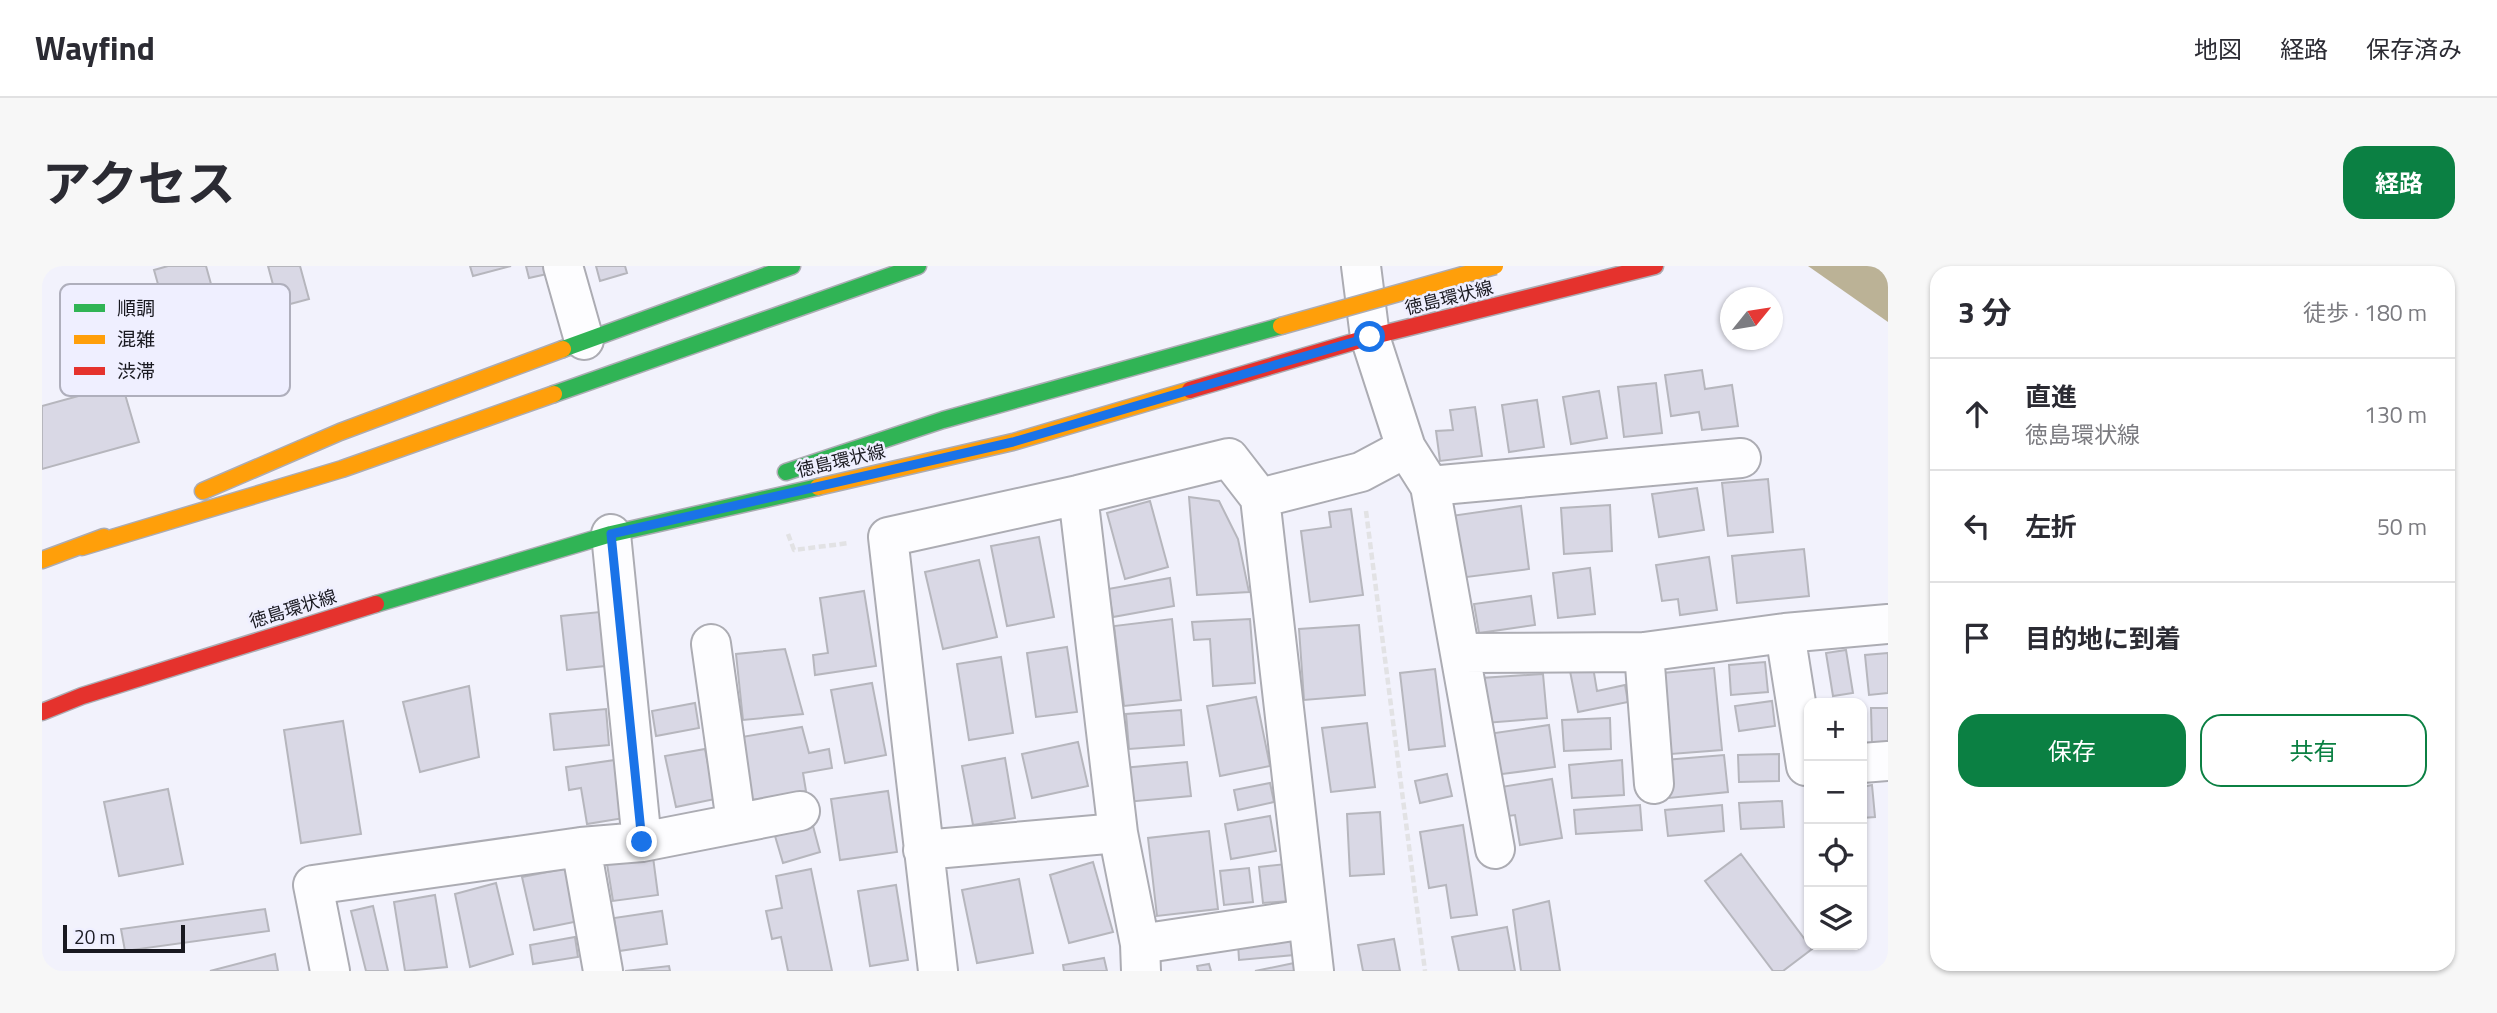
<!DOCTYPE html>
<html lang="ja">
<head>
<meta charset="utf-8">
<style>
	body { margin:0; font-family:"Titillium Web","Noto Sans JP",sans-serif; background:#f7f7f7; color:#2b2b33 }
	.controls { position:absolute; right:21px; bottom:21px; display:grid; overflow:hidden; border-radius:14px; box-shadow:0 2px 5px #0004 }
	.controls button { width:63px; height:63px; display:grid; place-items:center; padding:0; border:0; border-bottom:2px solid #e1e1e2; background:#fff; color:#2b2b33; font:35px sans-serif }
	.compass { position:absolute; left:1678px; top:21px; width:63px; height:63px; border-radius:50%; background:#fff; box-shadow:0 2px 5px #0004; rotate:60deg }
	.scale { position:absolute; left:21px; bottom:18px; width:122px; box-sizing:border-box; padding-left:7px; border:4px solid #191920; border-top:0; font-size:19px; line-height:24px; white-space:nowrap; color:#191920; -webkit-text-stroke:5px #efefff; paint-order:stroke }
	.stop { position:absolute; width:21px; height:21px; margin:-16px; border:5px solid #1a73e8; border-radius:50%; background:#fff }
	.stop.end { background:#1a73e8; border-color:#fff; box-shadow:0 2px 7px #0008 }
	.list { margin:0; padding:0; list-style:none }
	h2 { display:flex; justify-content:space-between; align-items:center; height:91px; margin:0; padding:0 28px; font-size:30px }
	h2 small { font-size:23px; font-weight:400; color:#7c7c81 }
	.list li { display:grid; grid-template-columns:46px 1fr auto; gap:21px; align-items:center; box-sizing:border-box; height:112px; padding:0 28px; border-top:2px solid #e1e1e2 }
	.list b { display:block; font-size:26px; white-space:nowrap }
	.list p { margin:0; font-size:23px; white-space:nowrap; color:#7c7c81 }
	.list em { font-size:23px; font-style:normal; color:#7c7c81 }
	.actions { display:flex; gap:14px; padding:21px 28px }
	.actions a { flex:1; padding:16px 0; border:2px solid #0b8043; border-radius:21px; text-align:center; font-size:24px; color:#0b8043 }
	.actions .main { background:#0b8043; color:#fff }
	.icon { flex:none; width:38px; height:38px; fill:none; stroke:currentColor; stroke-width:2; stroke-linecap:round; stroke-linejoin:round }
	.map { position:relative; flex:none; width:1846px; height:705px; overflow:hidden; border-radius:21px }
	header { display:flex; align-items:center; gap:42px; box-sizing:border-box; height:98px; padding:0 35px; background:#fff; border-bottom:2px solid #e1e1e2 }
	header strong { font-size:33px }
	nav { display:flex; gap:38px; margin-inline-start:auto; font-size:24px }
	.intro { display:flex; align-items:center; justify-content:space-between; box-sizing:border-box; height:168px; padding:0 42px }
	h1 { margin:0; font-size:49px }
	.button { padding:18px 32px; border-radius:21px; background:#0b8043; color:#fff; font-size:24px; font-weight:700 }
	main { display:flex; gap:42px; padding:0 42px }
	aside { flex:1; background:#fff; border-radius:21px; box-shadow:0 2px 5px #0004 }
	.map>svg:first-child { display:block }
</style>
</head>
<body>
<header>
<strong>Wayfind</strong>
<nav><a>地図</a><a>経路</a><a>保存済み</a></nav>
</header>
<div class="intro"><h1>アクセス</h1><a class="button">経路</a></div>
<main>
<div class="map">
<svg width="1846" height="705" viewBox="0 0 1846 705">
	<rect width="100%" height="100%" fill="#f2f2fc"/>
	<path fill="#bbb296" d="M 1766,0 L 1846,0 L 1846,56 Z"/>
	<path fill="#d9d8e5" stroke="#b6b6bd" stroke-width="2" d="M 126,0 L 164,0 L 179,54 L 130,68 L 112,4 Z
		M 226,0 L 258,0 L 267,33 L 237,41 Z
		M 428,0 L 469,0 L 431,10 Z
		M 484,0 L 513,0 L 514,6 L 487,12 Z
		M 554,0 L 583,0 L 585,7 L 558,15 Z
		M 1660,104 L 1663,123 L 1690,119 L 1696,160 L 1660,164 L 1657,146 L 1629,150 L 1623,109 Z
		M 1614,117 L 1620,167 L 1582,171 L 1576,121 Z
		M 80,118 L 97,176 L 0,203 L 0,140 Z
		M 1557,125 L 1565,172 L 1529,178 L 1521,131 Z
		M 1495,134 L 1502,181 L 1467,186 L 1460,139 Z
		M 1433,141 L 1440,190 L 1398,195 L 1394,165 L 1411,164 L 1408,144 Z
		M 1726,213 L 1731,266 L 1686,270 L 1680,217 Z
		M 1655,222 L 1662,264 L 1617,271 L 1610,228 Z
		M 1147,231 L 1177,235 L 1196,273 L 1207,326 L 1155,329 Z
		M 1108,235 L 1126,301 L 1083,313 L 1065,247 Z
		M 1568,239 L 1570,285 L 1522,288 L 1519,242 Z
		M 1479,240 L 1487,303 L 1417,312 L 1409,250 Z
		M 1309,243 L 1321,329 L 1268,336 L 1259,265 L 1289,261 L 1287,246 Z
		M 997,271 L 1012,351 L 965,360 L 949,280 Z
		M 1762,283 L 1767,330 L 1695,337 L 1690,290 Z
		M 1667,291 L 1675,344 L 1638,349 L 1636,333 L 1620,335 L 1614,299 Z
		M 937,294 L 955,371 L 901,383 L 883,306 Z
		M 1548,302 L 1553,348 L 1516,352 L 1511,307 Z
		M 1128,312 L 1132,340 L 1071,351 L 1066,323 Z
		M 822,325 L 834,400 L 773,409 L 771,389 L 786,387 L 778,332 Z
		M 1489,330 L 1493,359 L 1437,367 L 1432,338 Z
		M 558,346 L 563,400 L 525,404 L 519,350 Z
		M 1130,353 L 1139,434 L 1082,440 L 1072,360 Z
		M 1208,353 L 1213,417 L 1171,420 L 1168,373 L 1152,374 L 1150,356 Z
		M 1317,359 L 1323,429 L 1262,434 L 1257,363 Z
		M 1025,381 L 1035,446 L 994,451 L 985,387 Z
		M 743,383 L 761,448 L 701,454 L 694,388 Z
		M 1804,384 L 1811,427 L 1791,430 L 1784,387 Z
		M 1846,387 L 1846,427 L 1827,429 L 1823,389 Z
		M 959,391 L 971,467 L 927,474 L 915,398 Z
		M 1723,396 L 1726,426 L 1689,429 L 1687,399 Z
		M 1551,401 L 1555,425 L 1583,419 L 1586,436 L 1536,446 L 1528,405 Z
		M 1672,402 L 1680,484 L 1629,488 L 1621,407 Z
		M 1393,403 L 1403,480 L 1367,484 L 1358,407 Z
		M 1501,408 L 1505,452 L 1443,457 L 1439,412 Z
		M 830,417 L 844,489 L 803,497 L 789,424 Z
		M 427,420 L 437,491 L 378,506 L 361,436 Z
		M 1214,431 L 1228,500 L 1178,510 L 1165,440 Z
		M 1730,435 L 1733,460 L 1697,465 L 1693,440 Z
		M 653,437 L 657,462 L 614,470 L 610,445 Z
		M 1829,442 L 1846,442 L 1846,480 L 1830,480 Z
		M 564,443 L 567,479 L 512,484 L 508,448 Z
		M 1139,444 L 1142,479 L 1087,483 L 1084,448 Z
		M 1568,452 L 1569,483 L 1522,485 L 1520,454 Z
		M 301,455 L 319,568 L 259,577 L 242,464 Z
		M 1325,457 L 1333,521 L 1289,526 L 1280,462 Z
		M 1507,459 L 1513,501 L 1453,509 L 1446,468 Z
		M 760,461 L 767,487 L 787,483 L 790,502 L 761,507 L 764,525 L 704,535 L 694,472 Z
		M 1036,476 L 1046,520 L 990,532 L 980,488 Z
		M 663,483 L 673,533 L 634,541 L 623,490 Z
		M 1737,488 L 1737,515 L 1697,516 L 1696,489 Z
		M 1682,489 L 1686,526 L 1627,532 L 1623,494 Z
		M 963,492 L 973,552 L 931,559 L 920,500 Z
		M 573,494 L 582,552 L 545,558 L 539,522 L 527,524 L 524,501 Z
		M 1580,494 L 1582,529 L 1530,532 L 1527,499 Z
		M 1145,496 L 1149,530 L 1084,536 L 1081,502 Z
		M 1405,508 L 1410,530 L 1378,537 L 1373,515 Z
		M 1510,513 L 1520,572 L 1478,579 L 1473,549 L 1458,551 L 1453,522 Z
		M 1228,517 L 1232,536 L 1196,544 L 1192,524 Z
		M 1830,519 L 1833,551 L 1820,552 L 1820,521 Z
		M 126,523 L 141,598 L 77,610 L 62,536 Z
		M 846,525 L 855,586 L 798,594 L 789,533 Z
		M 1740,535 L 1742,561 L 1699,563 L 1697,537 Z
		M 1598,539 L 1600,564 L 1534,568 L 1532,544 Z
		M 1680,539 L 1682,565 L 1626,570 L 1623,544 Z
		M 1338,546 L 1342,608 L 1308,610 L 1305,548 Z
		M 1228,550 L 1234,585 L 1189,593 L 1183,558 Z
		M 1421,559 L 1435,649 L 1409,652 L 1404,619 L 1387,622 L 1378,566 Z
		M 771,560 L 778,586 L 741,597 L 733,570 Z
		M 1167,565 L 1176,643 L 1115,650 L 1106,572 Z
		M 1699,588 L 1770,683 L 1741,705 L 1731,705 L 1663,615 Z
		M 611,591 L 616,629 L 571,635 L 565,598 Z
		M 1051,596 L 1071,666 L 1027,677 L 1008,609 Z
		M 1244,598 L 1248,635 L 1221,637 L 1217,601 Z
		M 526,602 L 537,655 L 492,664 L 480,611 Z
		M 1207,602 L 1211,636 L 1182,639 L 1178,605 Z
		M 769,603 L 790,705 L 746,705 L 739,671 L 730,673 L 724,645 L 740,642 L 734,610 Z
		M 977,613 L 991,687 L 935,697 L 920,624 Z
		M 454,617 L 471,688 L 428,701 L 413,628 Z
		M 854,619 L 866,694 L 828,700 L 816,625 Z
		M 393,629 L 405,701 L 363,705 L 352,636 Z
		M 1507,635 L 1518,705 L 1479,705 L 1471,644 Z
		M 331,640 L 346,705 L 324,705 L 309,645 Z
		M 223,643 L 227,665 L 83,685 L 79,663 Z
		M 620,645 L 625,678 L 577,685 L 572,652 Z
		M 1465,661 L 1473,705 L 1417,705 L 1410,671 Z
		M 533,671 L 536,691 L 491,698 L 488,679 Z
		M 1251,671 L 1252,689 L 1197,694 L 1196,677 Z
		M 1352,673 L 1358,705 L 1321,705 L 1316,679 Z
		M 233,688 L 236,705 L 168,705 Z
		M 1062,692 L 1065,705 L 1022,705 L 1021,699 Z
		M 1257,696 L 1259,705 L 1213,705 Z
		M 1167,698 L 1169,705 L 1156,705 L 1155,700 Z
		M 627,700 L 628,705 L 583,705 Z"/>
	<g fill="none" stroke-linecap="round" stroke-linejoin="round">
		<defs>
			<path id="street" d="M 521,0 L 542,74
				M 1364,182 L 1388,220 L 1453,583
				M 1388,220 L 1699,192
				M 1036,229 L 1076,567 L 1098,678 L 1099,705
				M 1218,232 L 1319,206 L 1364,182 L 1328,71 L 1319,0
				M 569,268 L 600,576
				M 1743,367 L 1764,500 L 1767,500
				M 669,378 L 694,556
				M 1602,386 L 1612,518
				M 1418,387 L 1602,386 L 1743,367 L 1846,358
				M 1820,497 L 1846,495
				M 539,581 L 561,705
				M 881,584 L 1076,567
				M 1098,678 L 1264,653
				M 288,705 L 271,619 L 539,581 L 600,576 L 758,545
				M 896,705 L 846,271 L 1036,229 L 1187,192 L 1218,232 L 1272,705"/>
			<path id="fast" d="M 521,83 L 750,0
				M 512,128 L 876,0
				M 744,206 L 901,154 L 1239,60
				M 334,338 L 569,268 L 776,221"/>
			<path id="slow" d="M 776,221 L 971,176 L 1148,124
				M 161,225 L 298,166 L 521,83
				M 40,281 L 300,203 L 512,128
				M 0,294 L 62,271"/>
			<path id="jam" d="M 1148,124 L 1328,71 L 1613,0
				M 0,446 L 40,430 L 334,338"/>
		</defs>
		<use href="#street" stroke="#acacb3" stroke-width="42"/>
		<use href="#fast" stroke="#acacb3" stroke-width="19"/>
		<use href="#slow" stroke="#acacb3" stroke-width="19"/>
		<use href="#jam" stroke="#acacb3" stroke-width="19"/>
		<path stroke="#e2e2e4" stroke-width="4.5" stroke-dasharray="7 3.5" stroke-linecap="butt" d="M 1324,245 L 1383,705
			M 746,268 L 752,284 L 807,277"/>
		<use href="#street" stroke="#fdfdff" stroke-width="38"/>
		<use href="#fast" stroke="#30b455" stroke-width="16"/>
		<use href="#slow" stroke="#ff9f0a" stroke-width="16"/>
		<use href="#jam" stroke="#e5322d" stroke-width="16"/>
		<defs>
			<path id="slow-bridge" d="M 1239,60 L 1453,0"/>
		</defs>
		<use href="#slow-bridge" stroke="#acacb3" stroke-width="19" stroke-linecap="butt"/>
		<use href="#slow-bridge" stroke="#ff9f0a" stroke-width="16"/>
	</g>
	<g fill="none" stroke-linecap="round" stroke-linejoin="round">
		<path stroke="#1a73e8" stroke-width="9" d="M 600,576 L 569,268 L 971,176 L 1328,71"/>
	</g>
	<g text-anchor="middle" stroke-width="5" stroke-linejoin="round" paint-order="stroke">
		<g font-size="18" fill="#191920" stroke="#efefff">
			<text transform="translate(1407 32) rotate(-14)" y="6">徳島環状線</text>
			<text transform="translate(799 195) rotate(-13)" y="6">徳島環状線</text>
			<text transform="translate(251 343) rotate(-17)" y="6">徳島環状線</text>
		</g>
	</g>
	<rect x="18" y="18" width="230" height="112" rx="10" fill="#efefff" stroke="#afafbc" stroke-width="2"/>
	<rect x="32" y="38" width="31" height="8" fill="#30b455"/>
	<rect x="32" y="69" width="31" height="9" fill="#ff9f0a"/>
	<rect x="32" y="101" width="31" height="8" fill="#e5322d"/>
	<g font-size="19" fill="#191920">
		<text x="75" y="49">順調</text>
		<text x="75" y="80">混雑</text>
		<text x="75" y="112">渋滞</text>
	</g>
</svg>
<div class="controls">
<button>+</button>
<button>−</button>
<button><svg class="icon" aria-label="locate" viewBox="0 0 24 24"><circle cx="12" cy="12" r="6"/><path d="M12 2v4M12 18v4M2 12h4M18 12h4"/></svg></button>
<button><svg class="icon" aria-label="layers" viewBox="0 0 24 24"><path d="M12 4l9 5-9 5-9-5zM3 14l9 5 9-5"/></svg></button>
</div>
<svg class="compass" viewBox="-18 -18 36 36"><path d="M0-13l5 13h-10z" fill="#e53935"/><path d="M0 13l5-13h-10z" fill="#7c7c81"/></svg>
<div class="scale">20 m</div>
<div class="stop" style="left:1328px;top:71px"></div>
<div class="stop end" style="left:600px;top:576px"></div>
</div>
<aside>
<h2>3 分<small>徒歩 · 180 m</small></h2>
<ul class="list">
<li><svg class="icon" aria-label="ahead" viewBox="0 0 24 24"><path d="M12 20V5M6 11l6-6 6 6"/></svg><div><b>直進</b><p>徳島環状線</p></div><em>130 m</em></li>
<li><svg class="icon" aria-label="left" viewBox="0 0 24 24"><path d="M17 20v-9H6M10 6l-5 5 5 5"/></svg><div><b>左折</b></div><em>50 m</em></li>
<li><svg class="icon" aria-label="arrive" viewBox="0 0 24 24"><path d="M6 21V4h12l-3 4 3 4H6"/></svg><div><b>目的地に到着</b></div></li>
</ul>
<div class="actions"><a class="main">保存</a><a>共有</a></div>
</aside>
</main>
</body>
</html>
